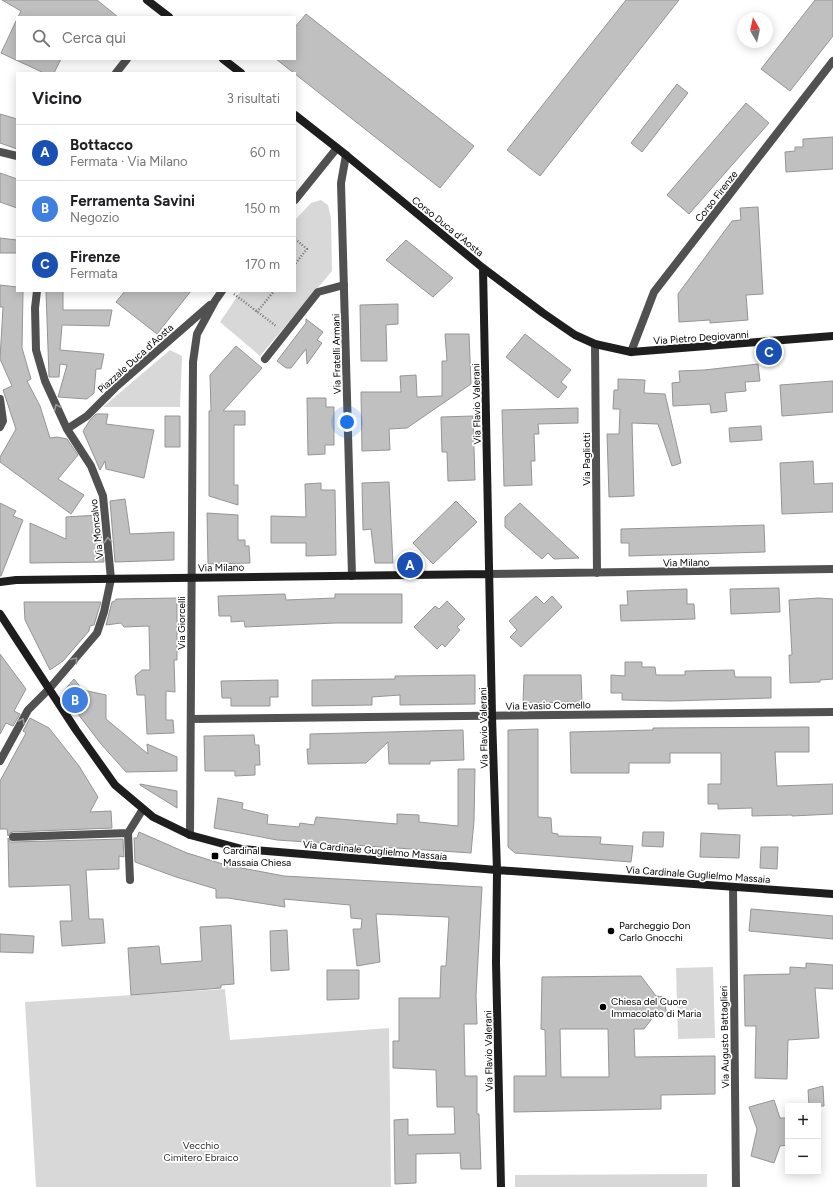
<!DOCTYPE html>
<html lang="it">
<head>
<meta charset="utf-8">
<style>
	body { margin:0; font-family:Figtree,sans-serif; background:#f2f2f2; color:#202124 }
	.controls { position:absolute; right:12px; bottom:12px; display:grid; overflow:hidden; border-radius:0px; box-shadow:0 2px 10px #0003 }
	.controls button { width:36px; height:36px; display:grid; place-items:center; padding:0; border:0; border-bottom:1px solid #e0e0e0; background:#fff; color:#202124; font:20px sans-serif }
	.compass { position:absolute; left:737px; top:12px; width:36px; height:36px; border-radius:50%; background:#fff; box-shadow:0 2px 10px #0003; rotate:351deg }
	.you { position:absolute; left:347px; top:422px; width:14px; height:14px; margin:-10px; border:3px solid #fff; border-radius:50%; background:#1a73e8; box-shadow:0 0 0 6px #1a73e833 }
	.badge { display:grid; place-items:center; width:26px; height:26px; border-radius:50%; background:#7c3aed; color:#fff; font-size:13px; font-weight:700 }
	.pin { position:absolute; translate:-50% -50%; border:2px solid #fff; box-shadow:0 1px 4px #0006 }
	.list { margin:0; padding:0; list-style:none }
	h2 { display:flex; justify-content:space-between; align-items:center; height:52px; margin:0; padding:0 16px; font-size:17px }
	h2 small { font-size:13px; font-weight:400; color:#757577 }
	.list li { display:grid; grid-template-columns:26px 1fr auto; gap:12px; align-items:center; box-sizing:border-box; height:56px; padding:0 16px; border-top:1px solid #e0e0e0 }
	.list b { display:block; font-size:15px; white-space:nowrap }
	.list p { margin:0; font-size:13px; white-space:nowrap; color:#757577 }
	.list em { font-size:13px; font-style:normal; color:#757577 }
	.icon { flex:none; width:22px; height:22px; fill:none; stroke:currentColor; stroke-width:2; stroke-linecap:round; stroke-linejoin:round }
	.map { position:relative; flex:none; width:833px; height:1187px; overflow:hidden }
	.search { position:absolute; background:#fff; box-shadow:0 2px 10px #0003; left:16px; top:16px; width:280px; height:44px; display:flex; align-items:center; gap:10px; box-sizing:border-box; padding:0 14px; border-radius:0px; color:#757577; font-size:15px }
	.panel { position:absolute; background:#fff; box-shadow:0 2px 10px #0003; left:16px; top:72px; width:280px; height:220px; border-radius:0px }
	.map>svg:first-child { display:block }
</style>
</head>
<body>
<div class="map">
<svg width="833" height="1187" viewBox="0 0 833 1187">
	<rect width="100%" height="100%" fill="#fff"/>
	<path fill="#d8d8d8" d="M 321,200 L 328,205 L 331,218 L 332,271 L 260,356 L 220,322 L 241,291 L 295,291 L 295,220 L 311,203 Z
		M 170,350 L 182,356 L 180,407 L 103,407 Z
		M 713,967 L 715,1038 L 678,1039 L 676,968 Z
		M 225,989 L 230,1040 L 389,1028 L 391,1187 L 36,1187 L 25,1002 Z
		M 707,1174 L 707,1187 L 515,1187 L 515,1175 Z"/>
	<path fill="#c0c0c0" stroke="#959595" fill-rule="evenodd" d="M 2,0 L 97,0 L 118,17 L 18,17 L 21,11 Z
		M 626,0 L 679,0 L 540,176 L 507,150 Z
		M 815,0 L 833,0 L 833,36 L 790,91 L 761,69 Z
		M 306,14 L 474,146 L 440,188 L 276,59 L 295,59 L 295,27 Z
		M 17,19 L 17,59 L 61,59 L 54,73 L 44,73 L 1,53 Z
		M 677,84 L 688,93 L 642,152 L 631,143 Z
		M 746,103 L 769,123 L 689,214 L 667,195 Z
		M 0,114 L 17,119 L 17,149 L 0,143 Z
		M 833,137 L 833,169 L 786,172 L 785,152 L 795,151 L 795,147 L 803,147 L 803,139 Z
		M 0,173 L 17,179 L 17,208 L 0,202 Z
		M 758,207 L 763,294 L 746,295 L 748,320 L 710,323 L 710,320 L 679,322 L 678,294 L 732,221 L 741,220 L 740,208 Z
		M 0,238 L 17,240 L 17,253 L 0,253 Z
		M 406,240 L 453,278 L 433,297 L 386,260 Z
		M 0,285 L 17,287 L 17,291 L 23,291 L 22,348 L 31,379 L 27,381 L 40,406 L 50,438 L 57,437 L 67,439 L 78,455 L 58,479 L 84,495 L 71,514 L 0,462 L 0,457 L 16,429 L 3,390 L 12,386 L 0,359 L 3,307 L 0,307 Z
		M 46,291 L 63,291 L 63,310 L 112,310 L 109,326 L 62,325 L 60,350 L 104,354 L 101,369 L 96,369 L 94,393 L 87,399 L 58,397 L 67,365 L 60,364 L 59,377 L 49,377 Z
		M 125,291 L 191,291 L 157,334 L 116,302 Z
		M 398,304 L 398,324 L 386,325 L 387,361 L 361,361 L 360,305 Z
		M 306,319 L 323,332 L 317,340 L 322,343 L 307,364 L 306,349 L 291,368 L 286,368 L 277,361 L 306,323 Z
		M 445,334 L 469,334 L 471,384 L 407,428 L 389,429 L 390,450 L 362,451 L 361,392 L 401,392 L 400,376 L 416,375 L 417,397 L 442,396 L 442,361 L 447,361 Z
		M 525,334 L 571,370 L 561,382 L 567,387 L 558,398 L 506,357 Z
		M 236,346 L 262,368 L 223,411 L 245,411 L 245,425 L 234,425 L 234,485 L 238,485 L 238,505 L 209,496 L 209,411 L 211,411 L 210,375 Z
		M 758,364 L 760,381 L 745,382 L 746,391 L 725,393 L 727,411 L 711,413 L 710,404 L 673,406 L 672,383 L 680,382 L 679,371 L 704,370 Z
		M 618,379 L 645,380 L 644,393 L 665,394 L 681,463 L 672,466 L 658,424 L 632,423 L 634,496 L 609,497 L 607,434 L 619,434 L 620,409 L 613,409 L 614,390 L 618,390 Z
		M 833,381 L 833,412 L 782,416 L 780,385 Z
		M 307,398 L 326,398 L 326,407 L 334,407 L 334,445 L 325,445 L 325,454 L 308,455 Z
		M 578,408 L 578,423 L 538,424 L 539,434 L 534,434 L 535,461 L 531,461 L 532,485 L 504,486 L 502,410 Z
		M 96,414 L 108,414 L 106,424 L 154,430 L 144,478 L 106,469 L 105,461 L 100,470 L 83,431 L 90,420 Z
		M 165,416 L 180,416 L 180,447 L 165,447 Z
		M 473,416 L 475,480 L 448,481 L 447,452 L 442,452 L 441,417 Z
		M 761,426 L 762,440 L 730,442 L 729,428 Z
		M 813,461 L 814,484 L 833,483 L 833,512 L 782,514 L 780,463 Z
		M 389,482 L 393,563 L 375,563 L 371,529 L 363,530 L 362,483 Z
		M 321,483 L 321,490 L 335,490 L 336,555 L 306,556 L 306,543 L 271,543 L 271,516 L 306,517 L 305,484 Z
		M 125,499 L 130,534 L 174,532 L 174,560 L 115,562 L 110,501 Z
		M 456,501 L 477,522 L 433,564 L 413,543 Z
		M 0,503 L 16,511 L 13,516 L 23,520 L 1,576 L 0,576 Z
		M 520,503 L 579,558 L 554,559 L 548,553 L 542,559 L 505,527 L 505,517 Z
		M 207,513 L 238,515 L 238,540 L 245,540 L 245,546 L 249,546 L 250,563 L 208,564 Z
		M 99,515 L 104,562 L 30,563 L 30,523 L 66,539 L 66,517 Z
		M 764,525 L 765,552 L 629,556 L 629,543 L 621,543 L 621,529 Z
		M 779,588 L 780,612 L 731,614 L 730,589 Z
		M 687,589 L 687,604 L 694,604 L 695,619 L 621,621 L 620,605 L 628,605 L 627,591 Z
		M 285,594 L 286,600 L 335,598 L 335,594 L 402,594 L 402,623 L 335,623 L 245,627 L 244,621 L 231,622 L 231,616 L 219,616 L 218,596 Z
		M 536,596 L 544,604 L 552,596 L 562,607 L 521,647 L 510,637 L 517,630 L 509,621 Z
		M 177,598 L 177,660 L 174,660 L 175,692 L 166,691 L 166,720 L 173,720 L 174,733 L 147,734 L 145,695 L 137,695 L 135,676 L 142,670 L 150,670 L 149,626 L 124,627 L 121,623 L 106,625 L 112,602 L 115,601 L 116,599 Z
		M 819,598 L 833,599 L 833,679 L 820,680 L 820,682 L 790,683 L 789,655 L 792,655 L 789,600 Z
		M 447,601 L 465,619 L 457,627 L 460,630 L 445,647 L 442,644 L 437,649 L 414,627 L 435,606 L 439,609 Z
		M 24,602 L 101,602 L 94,625 L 90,626 L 89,631 L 63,661 L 50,670 L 25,620 Z
		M 0,654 L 26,689 L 14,711 L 20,714 L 13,726 L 6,723 L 0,734 Z
		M 625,662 L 642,662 L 642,667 L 655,667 L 656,675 L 685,675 L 685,671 L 734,670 L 735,677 L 771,677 L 771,698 L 671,701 L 622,700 L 622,693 L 611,693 L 611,675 L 625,676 Z
		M 475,675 L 475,704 L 400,705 L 400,695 L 372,697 L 372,705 L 312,706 L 312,680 L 395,679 L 395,676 Z
		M 524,675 L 581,675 L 582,702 L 523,703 Z
		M 74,679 L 83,690 L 106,695 L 106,719 L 148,754 L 147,744 L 177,757 L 177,771 L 126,772 L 101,744 L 62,693 Z
		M 278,680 L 278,697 L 270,697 L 270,706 L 231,706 L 231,698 L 222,698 L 221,681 Z
		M 30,718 L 49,728 L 79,766 L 98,797 L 90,812 L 111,811 L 112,828 L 13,832 L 10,833 L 8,836 L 7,829 L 0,829 L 0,781 L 26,733 L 23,731 Z
		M 809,727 L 809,752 L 775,752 L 777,786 L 833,784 L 833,814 L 792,816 L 792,815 L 752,816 L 752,808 L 718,809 L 718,804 L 708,804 L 708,784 L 721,784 L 721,753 L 670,753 L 670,763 L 629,763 L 629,773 L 571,773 L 570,732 L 653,730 L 653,728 Z
		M 538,729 L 538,817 L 551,818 L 552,833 L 558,834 L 558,836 L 601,837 L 600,844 L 633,846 L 631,862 L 515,853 L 508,847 L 508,730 Z
		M 463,730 L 464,760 L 430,761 L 430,764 L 389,764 L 388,742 L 366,763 L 308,764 L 307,749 L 310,749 L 310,734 Z
		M 254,735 L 255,745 L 259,745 L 260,765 L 255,765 L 255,775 L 235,776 L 235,771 L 205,771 L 204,736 Z
		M 458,769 L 475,769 L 474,821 L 471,853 L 277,840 L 214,828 L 218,798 L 243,803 L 242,809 L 268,815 L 267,824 L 299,827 L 300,823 L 314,825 L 316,817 L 397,824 L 397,814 L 419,815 L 419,822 L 458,826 Z
		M 140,784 L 177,791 L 177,808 L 140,785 Z
		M 139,832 L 187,853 L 226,865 L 284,876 L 482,887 L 476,995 L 477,1024 L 464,1024 L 465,1076 L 477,1076 L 477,1114 L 479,1114 L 481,1169 L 461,1169 L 460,1153 L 416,1154 L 416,1183 L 395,1184 L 394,1120 L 408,1119 L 408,1135 L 455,1134 L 454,1107 L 437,1107 L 436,1070 L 393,1068 L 393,1041 L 399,1041 L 399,998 L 440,998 L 441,966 L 446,966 L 449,917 L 376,914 L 380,962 L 357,966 L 353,929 L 361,929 L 362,919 L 351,918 L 350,905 L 284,899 L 285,907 L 228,898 L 216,898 L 216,889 L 176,877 L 135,862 L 134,838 L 137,838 Z
		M 643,832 L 664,832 L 663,847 L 642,846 Z
		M 701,833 L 740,835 L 739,858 L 700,857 Z
		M 8,838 L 10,842 L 13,842 L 123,839 L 124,857 L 119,856 L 119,869 L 86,870 L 89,919 L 103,919 L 105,943 L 62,946 L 60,921 L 72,921 L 70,885 L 9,887 Z
		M 761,847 L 778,847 L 777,869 L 760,868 Z
		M 751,909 L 833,916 L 833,939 L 749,931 Z
		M 231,925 L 234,984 L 221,985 L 221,988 L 131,995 L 128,948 L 159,946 L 161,964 L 202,961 L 200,927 Z
		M 287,930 L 289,970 L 271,971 L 270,931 Z
		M 0,934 L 34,936 L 33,953 L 0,952 Z
		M 806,963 L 833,965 L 833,989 L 815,988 L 819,1038 L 788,1040 L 787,1079 L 755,1078 L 756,1026 L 745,1026 L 744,975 L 790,974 L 790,967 L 806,968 Z
		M 327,970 L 359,970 L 359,999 L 327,1000 Z
		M 641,976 L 656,996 L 664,997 L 667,1016 L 654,1016 L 644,1029 L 634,1029 L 635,1057 L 715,1056 L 715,1094 L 661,1095 L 661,1109 L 514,1112 L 514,1076 L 546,1076 L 545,1030 L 541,1029 L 542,977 ZM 560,1029 L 608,1029 L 609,1077 L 561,1077 Z
		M 823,1086 L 824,1106 L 809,1106 L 808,1090 Z
		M 774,1100 L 780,1118 L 788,1118 L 788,1145 L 780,1146 L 774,1163 L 751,1156 L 757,1129 L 749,1107 Z"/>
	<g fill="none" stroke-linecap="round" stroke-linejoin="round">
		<path stroke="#737373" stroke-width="2.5" stroke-dasharray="1 2" stroke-linecap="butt" d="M 295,239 L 307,249 L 295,264
			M 234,294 L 276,326
			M 257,312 L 274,291"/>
		<path stroke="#515151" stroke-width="8" d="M 265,359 L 318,292 L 344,285
			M 13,837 L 128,833
			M 130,880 L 128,833 L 143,809"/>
		<path stroke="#515151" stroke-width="8" d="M 116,73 L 127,59
			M 0,152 L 17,156
			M 346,155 L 341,183 L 352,576
			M 295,200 L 337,148
			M 595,344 L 597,573
			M 631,352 L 654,292 L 833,61
			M 0,399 L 3,421 L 0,427
			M 67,429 L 87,416 L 117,386 L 210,305
			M 489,574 L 833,569
			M 191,719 L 833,712
			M 0,761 L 28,710 L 49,689 L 97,633 L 104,612 L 111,579 L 103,496 L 91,466 L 67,429 L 45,381 L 36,350 L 35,308 L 37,291
			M 190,835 L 193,362 L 197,334 L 215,301 L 222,291
			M 733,887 L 736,1187"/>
		<path stroke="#1e1e1e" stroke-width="8" d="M 147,0 L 169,17
			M 223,59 L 241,73
			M 295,115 L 346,155 L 483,268 L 543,313 L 575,335 L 595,344 L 631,352 L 833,336
			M 483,268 L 492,716 L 497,870 L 496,962 L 501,1187
			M 0,582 L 16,580 L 489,574
			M 0,614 L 76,730 L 115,785 L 153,817 L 190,835 L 242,849 L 497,870 L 833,894"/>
	</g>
	<defs><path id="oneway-chevron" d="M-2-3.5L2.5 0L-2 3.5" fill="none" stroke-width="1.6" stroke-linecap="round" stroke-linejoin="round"/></defs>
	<g stroke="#979797">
		<use href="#oneway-chevron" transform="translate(57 407) rotate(-115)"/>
		<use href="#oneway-chevron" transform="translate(108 540) rotate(-95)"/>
		<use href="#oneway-chevron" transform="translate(75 660) rotate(-50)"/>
		<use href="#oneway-chevron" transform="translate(22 721) rotate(-61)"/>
	</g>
	<g fill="#000" stroke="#fff" stroke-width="1.5">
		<rect x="211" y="852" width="8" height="8" rx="2"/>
		<circle cx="611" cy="931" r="4"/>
		<circle cx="603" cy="1007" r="4"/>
	</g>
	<g text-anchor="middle" stroke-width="3.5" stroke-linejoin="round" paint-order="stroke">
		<g font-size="10" fill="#000" stroke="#fff">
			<text transform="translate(716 196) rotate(-52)" y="4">Corso Firenze</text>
			<text transform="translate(448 226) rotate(39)" y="4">Corso Duca d'Aosta</text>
			<text transform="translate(701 337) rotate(-4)" y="4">Via Pietro Degiovanni</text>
			<text transform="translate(336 354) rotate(-91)" y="4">Via Fratelli Armani</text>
			<text transform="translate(135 358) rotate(-42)" y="4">Piazzale Duca d'Aosta</text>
			<text transform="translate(476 404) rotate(-91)" y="4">Via Flavio Valerani</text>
			<text transform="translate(586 459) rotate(-90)" y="4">Via Pagliotti</text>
			<text transform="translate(96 529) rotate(-96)" y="4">Via Moncalvo</text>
			<text transform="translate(686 562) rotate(-1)" y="4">Via Milano</text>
			<text transform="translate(221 567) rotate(-1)" y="4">Via Milano</text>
			<text transform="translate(181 623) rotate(-90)" y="4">Via Giorcelli</text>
			<text transform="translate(548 705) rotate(-1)" y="4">Via Evasio Comello</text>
			<text transform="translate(483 728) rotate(-91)" y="4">Via Flavio Valerani</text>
			<text transform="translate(375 850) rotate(5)" y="4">Via Cardinale Guglielmo Massaia</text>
			<text transform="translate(698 874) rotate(4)" y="4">Via Cardinale Guglielmo Massaia</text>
			<text transform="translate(724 1037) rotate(-91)" y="4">Via Augusto Battaglieri</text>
			<text transform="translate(488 1051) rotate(-91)" y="4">Via Flavio Valerani</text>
		</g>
		<g font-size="10" fill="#000" stroke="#fff" text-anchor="start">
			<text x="223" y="854">Cardinal<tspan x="223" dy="12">Massaia Chiesa</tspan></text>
			<text x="619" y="929">Parcheggio Don<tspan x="619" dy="12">Carlo Gnocchi</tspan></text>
			<text x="611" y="1005">Chiesa del Cuore<tspan x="611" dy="12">Immacolato di Maria</tspan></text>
		</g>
		<g font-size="10" fill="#2f2f2f" stroke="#fff">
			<text x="201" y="1149">Vecchio<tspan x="201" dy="12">Cimitero Ebraico</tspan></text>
		</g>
	</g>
</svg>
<div class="controls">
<button>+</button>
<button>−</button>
</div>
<svg class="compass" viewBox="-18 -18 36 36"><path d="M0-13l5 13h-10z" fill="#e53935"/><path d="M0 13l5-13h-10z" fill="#757577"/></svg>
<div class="you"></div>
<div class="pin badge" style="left:410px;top:565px;background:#1a4fb4">A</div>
<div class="pin badge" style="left:75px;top:700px;background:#3f7fe0">B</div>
<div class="pin badge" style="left:769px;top:352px;background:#1a4fb4">C</div>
<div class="search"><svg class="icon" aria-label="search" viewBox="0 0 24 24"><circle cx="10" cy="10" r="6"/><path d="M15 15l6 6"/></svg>Cerca qui</div>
<section class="panel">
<h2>Vicino<small>3 risultati</small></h2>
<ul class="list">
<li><span class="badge" style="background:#1a4fb4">A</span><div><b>Bottacco</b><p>Fermata · Via Milano</p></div><em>60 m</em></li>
<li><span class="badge" style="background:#3f7fe0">B</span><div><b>Ferramenta Savini</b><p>Negozio</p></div><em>150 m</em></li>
<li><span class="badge" style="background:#1a4fb4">C</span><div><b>Firenze</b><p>Fermata</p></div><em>170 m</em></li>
</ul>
</section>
</div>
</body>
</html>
